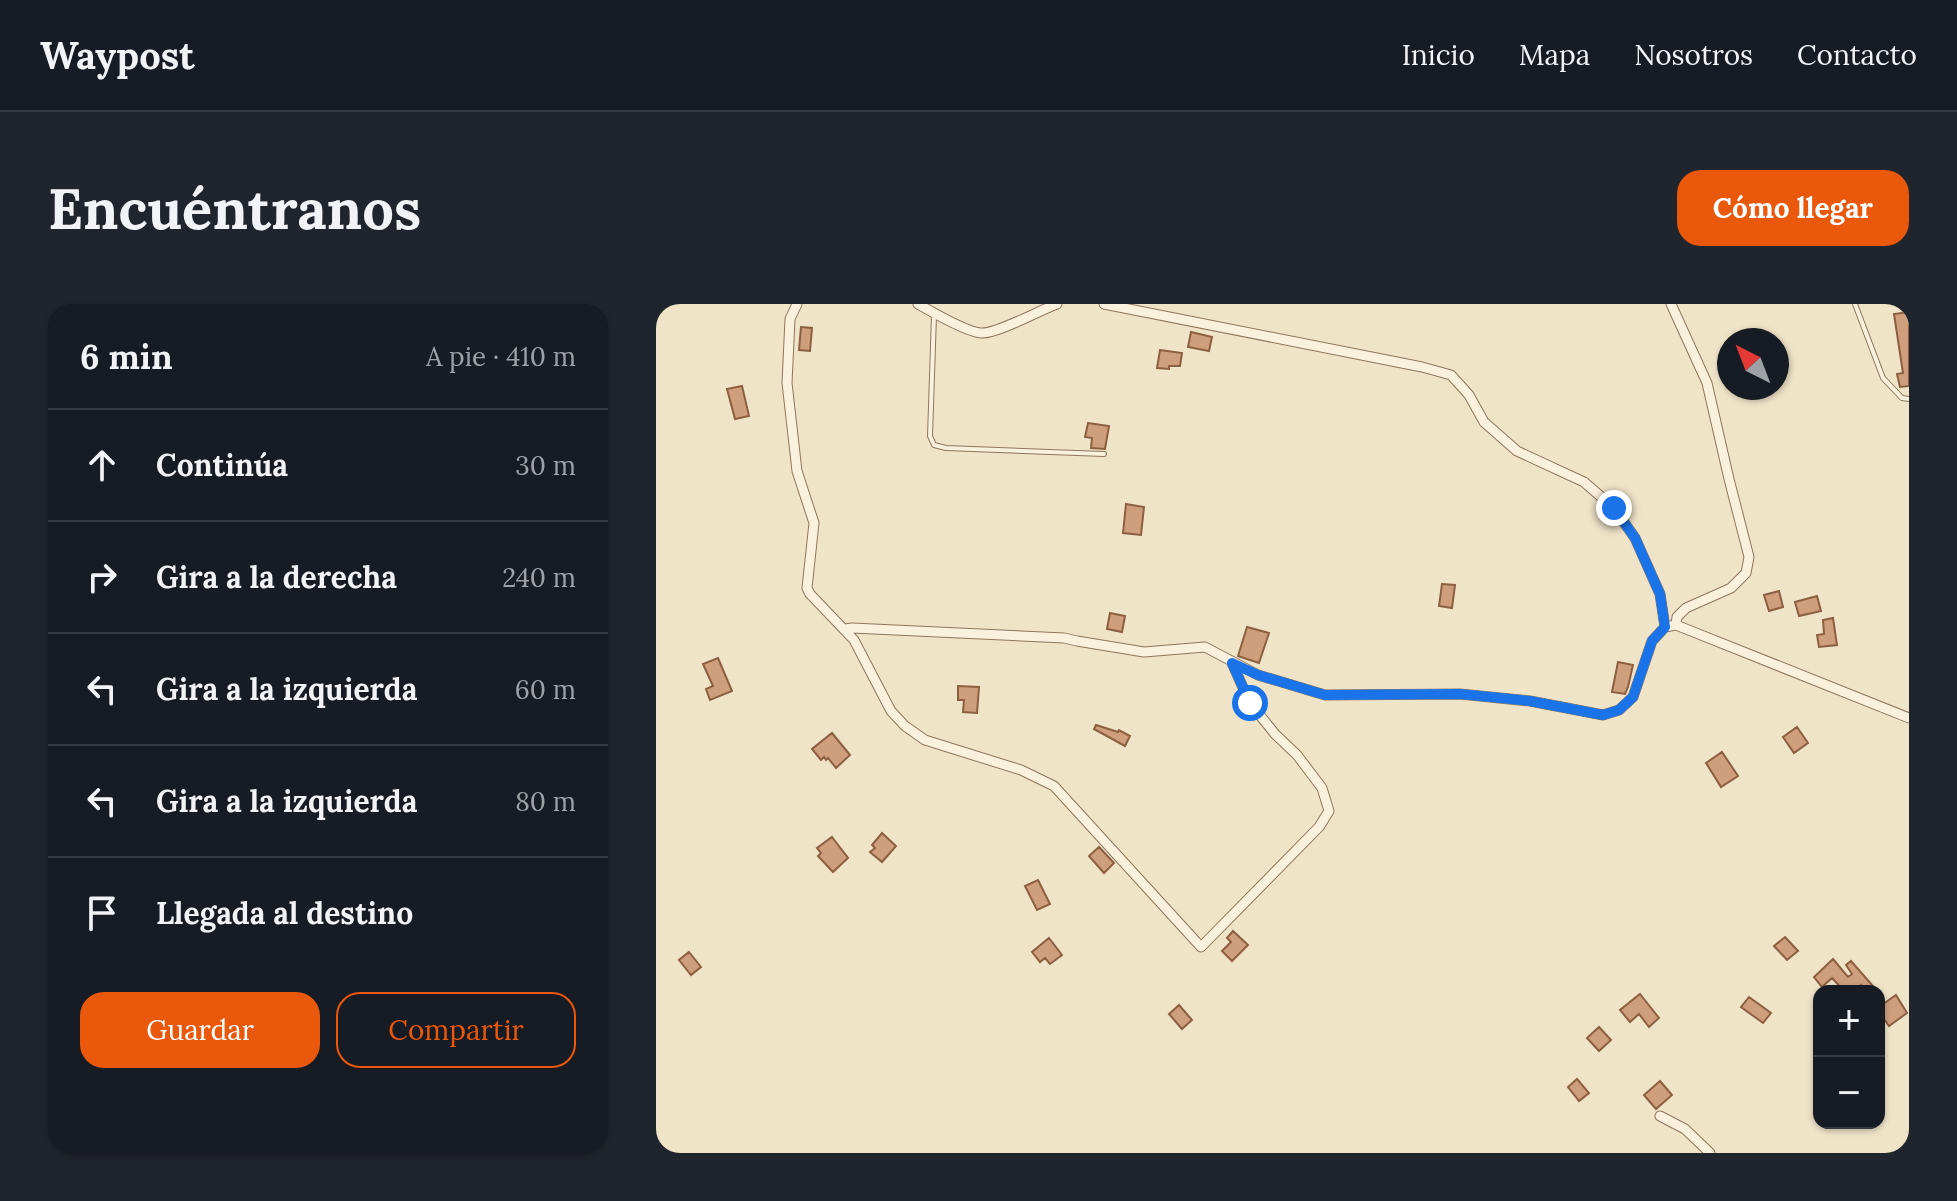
<!DOCTYPE html>
<html lang="es">
<head>
<meta charset="utf-8">
<style>
	body { margin:0; font-family:Lora,serif; background:#20242c; color:#f1f3f6 }
	.controls { position:absolute; right:24px; bottom:24px; display:grid; overflow:hidden; border-radius:16px; box-shadow:0 2px 6px #0004 }
	.controls button { width:72px; height:72px; display:grid; place-items:center; padding:0; border:0; border-bottom:2px solid #363941; background:#171b24; color:#f1f3f6; font:40px sans-serif }
	.compass { position:absolute; left:1061px; top:24px; width:72px; height:72px; border-radius:50%; background:#171b24; box-shadow:0 2px 6px #0004; rotate:318deg }
	.stop { position:absolute; width:24px; height:24px; margin:-18px; border:6px solid #1a73e8; border-radius:50%; background:#fff }
	.stop.end { background:#1a73e8; border-color:#fff; box-shadow:0 2px 8px #0008 }
	.list { margin:0; padding:0; list-style:none }
	h2 { display:flex; justify-content:space-between; align-items:center; height:104px; margin:0; padding:0 32px; font-size:34px }
	h2 small { font-size:26px; font-weight:400; color:#9ea1a6 }
	.list li { display:grid; grid-template-columns:52px 1fr auto; gap:24px; align-items:center; box-sizing:border-box; height:112px; padding:0 32px; border-top:2px solid #363941 }
	.list b { display:block; font-size:30px; white-space:nowrap }
	.list em { font-size:26px; font-style:normal; color:#9ea1a6 }
	.actions { display:flex; gap:16px; padding:24px 32px }
	.actions a { flex:1; padding:18px 0; border:2px solid #ea580c; border-radius:24px; text-align:center; font-size:28px; color:#ea580c }
	.actions .main { background:#ea580c; color:#fff }
	.icon { flex:none; width:44px; height:44px; fill:none; stroke:currentColor; stroke-width:2; stroke-linecap:round; stroke-linejoin:round }
	.map { position:relative; flex:none; width:1253px; height:849px; overflow:hidden; border-radius:24px }
	header { display:flex; align-items:center; gap:48px; box-sizing:border-box; height:112px; padding:0 40px; background:#171b24; border-bottom:2px solid #363941 }
	header strong { font-size:38px }
	nav { display:flex; gap:44px; margin-inline-start:auto; font-size:28px }
	.intro { display:flex; align-items:center; justify-content:space-between; box-sizing:border-box; height:192px; padding:0 48px }
	h1 { margin:0; font-size:56px }
	.button { padding:20px 36px; border-radius:24px; background:#ea580c; color:#fff; font-size:28px; font-weight:700 }
	main { display:flex; gap:48px; padding:0 48px }
	aside { flex:1; background:#171b24; border-radius:24px; box-shadow:0 2px 6px #0004 }
	.map>svg:first-child { display:block }
</style>
</head>
<body>
<header>
<strong>Waypost</strong>
<nav><a>Inicio</a><a>Mapa</a><a>Nosotros</a><a>Contacto</a></nav>
</header>
<div class="intro"><h1>Encuéntranos</h1><a class="button">Cómo llegar</a></div>
<main>
<aside>
<h2>6 min<small>A pie · 410 m</small></h2>
<ul class="list">
<li><svg class="icon" aria-label="ahead" viewBox="0 0 24 24"><path d="M12 20V5M6 11l6-6 6 6"/></svg><div><b>Continúa</b></div><em>30 m</em></li>
<li><svg class="icon" aria-label="right" viewBox="0 0 24 24"><path d="M7 20v-9h11M14 6l5 5-5 5"/></svg><div><b>Gira a la derecha</b></div><em>240 m</em></li>
<li><svg class="icon" aria-label="left" viewBox="0 0 24 24"><path d="M17 20v-9H6M10 6l-5 5 5 5"/></svg><div><b>Gira a la izquierda</b></div><em>60 m</em></li>
<li><svg class="icon" aria-label="left" viewBox="0 0 24 24"><path d="M17 20v-9H6M10 6l-5 5 5 5"/></svg><div><b>Gira a la izquierda</b></div><em>80 m</em></li>
<li><svg class="icon" aria-label="arrive" viewBox="0 0 24 24"><path d="M6 21V4h12l-3 4 3 4H6"/></svg><div><b>Llegada al destino</b></div></li>
</ul>
<div class="actions"><a class="main">Guardar</a><a>Compartir</a></div>
</aside>
<div class="map">
<svg width="1253" height="849" viewBox="0 0 1253 849">
	<rect width="100%" height="100%" fill="#f0e4c8"/>
	<path fill="#cf9f7d" stroke="#8d5f41" stroke-width="2" d="M 1253,8 L 1253,82 L 1244,83 L 1241,70 L 1247,69 L 1238,10 Z
		M 145,23 L 156,24 L 154,47 L 143,46 Z
		M 535,28 L 556,33 L 553,47 L 532,43 Z
		M 504,46 L 526,49 L 524,62 L 513,62 L 513,65 L 501,64 Z
		M 86,82 L 93,112 L 79,115 L 71,85 Z
		M 432,119 L 453,122 L 449,145 L 435,144 L 436,134 L 429,133 Z
		M 470,200 L 488,203 L 485,231 L 467,229 Z
		M 786,280 L 799,281 L 796,304 L 783,302 Z
		M 1123,287 L 1127,303 L 1113,307 L 1108,291 Z
		M 1161,292 L 1165,307 L 1143,312 L 1139,298 Z
		M 454,309 L 469,312 L 466,328 L 451,325 Z
		M 1177,314 L 1181,341 L 1163,343 L 1161,331 L 1168,330 L 1167,316 Z
		M 591,323 L 613,329 L 603,359 L 582,352 Z
		M 62,354 L 76,387 L 54,396 L 50,385 L 57,382 L 47,360 Z
		M 962,358 L 977,361 L 972,383 L 969,390 L 956,388 Z
		M 302,382 L 323,383 L 321,409 L 307,408 L 308,396 L 302,396 Z
		M 440,421 L 462,428 L 463,426 L 474,432 L 469,442 L 438,425 Z
		M 1141,423 L 1152,439 L 1138,449 L 1127,433 Z
		M 176,429 L 194,451 L 180,464 L 172,454 L 170,456 L 168,453 L 165,456 L 156,445 Z
		M 1066,448 L 1082,472 L 1065,483 L 1050,459 Z
		M 226,529 L 240,542 L 226,558 L 214,548 L 219,544 L 216,541 Z
		M 176,533 L 192,554 L 177,568 L 162,552 L 165,549 L 161,544 Z
		M 443,543 L 458,559 L 448,569 L 433,552 Z
		M 382,576 L 394,600 L 381,606 L 369,582 Z
		M 577,627 L 592,641 L 576,657 L 566,647 L 575,638 L 571,634 Z
		M 1129,633 L 1142,647 L 1131,656 L 1118,642 Z
		M 393,634 L 406,651 L 394,660 L 389,654 L 384,658 L 376,648 Z
		M 33,648 L 45,663 L 35,671 L 23,656 Z
		M 1177,655 L 1192,673 L 1196,670 L 1190,661 L 1195,657 L 1217,682 L 1210,687 L 1205,681 L 1198,687 L 1188,687 L 1176,674 L 1166,683 L 1158,673 Z
		M 984,690 L 1003,714 L 993,723 L 983,710 L 974,718 L 964,706 Z
		M 1240,691 L 1251,709 L 1233,722 L 1223,708 L 1223,703 Z
		M 1093,693 L 1115,709 L 1107,719 L 1085,703 Z
		M 523,701 L 536,716 L 526,725 L 513,710 Z
		M 943,723 L 955,736 L 943,747 L 931,734 Z
		M 921,775 L 933,789 L 923,797 L 912,783 Z
		M 1004,777 L 1016,791 L 1000,805 L 988,791 Z"/>
	<g fill="none" stroke-linecap="round" stroke-linejoin="round">
		<defs>
			<path id="lane" d="M 1199,0 L 1227,74 L 1246,94 L 1253,95
				M 278,11 L 274,132 L 278,141 L 290,144 L 448,150"/>
			<path id="street" d="M 141,0 L 134,15 L 131,79 L 141,167 L 158,219 L 151,284 L 154,290 L 198,336 L 235,407 L 249,422 L 269,436 L 365,466 L 398,482 L 545,643 L 663,523 L 673,507 L 666,484 L 641,451 L 619,430 L 594,399 L 576,359
				M 262,0 C 276,8 310,28 325,29 C 341,30 384,6 401,0
				M 448,0 L 766,63 L 795,71 L 813,91 L 828,118 L 861,147 L 928,178 L 958,204 L 979,234 L 1004,290 L 1009,323
				M 1015,0 L 1051,79 L 1073,175 L 1093,253 L 1090,269 L 1075,284 L 1030,304 L 1021,313 L 1020,321
				M 189,325 L 196,324 L 408,334 L 421,337 L 488,348 L 549,343 L 602,371 L 669,391 L 804,390 L 874,397 L 947,411 L 963,406 L 977,393 L 996,337 L 1009,323 L 1020,321 L 1253,414
				M 1004,812 L 1029,825 L 1054,849"/>
		</defs>
		<use href="#lane" stroke="#8d765c" stroke-width="6"/>
		<use href="#street" stroke="#8d765c" stroke-width="11"/>
		<use href="#lane" stroke="#faf1dc" stroke-width="4"/>
		<use href="#street" stroke="#faf1dc" stroke-width="9"/>
	</g>
	<g fill="none" stroke-linecap="round" stroke-linejoin="round">
		<path stroke="#1a73e8" stroke-width="10" d="M 594,399 L 576,359 L 602,371 L 669,391 L 804,390 L 874,397 L 947,411 L 963,406 L 977,393 L 996,337 L 1009,323 L 1004,290 L 979,234 L 958,204"/>
	</g>
</svg>
<div class="controls">
<button>+</button>
<button>−</button>
</div>
<svg class="compass" viewBox="-18 -18 36 36"><path d="M0-13l5 13h-10z" fill="#e53935"/><path d="M0 13l5-13h-10z" fill="#9ea1a6"/></svg>
<div class="stop" style="left:594px;top:399px"></div>
<div class="stop end" style="left:958px;top:204px"></div>
</div>
</main>
</body>
</html>
